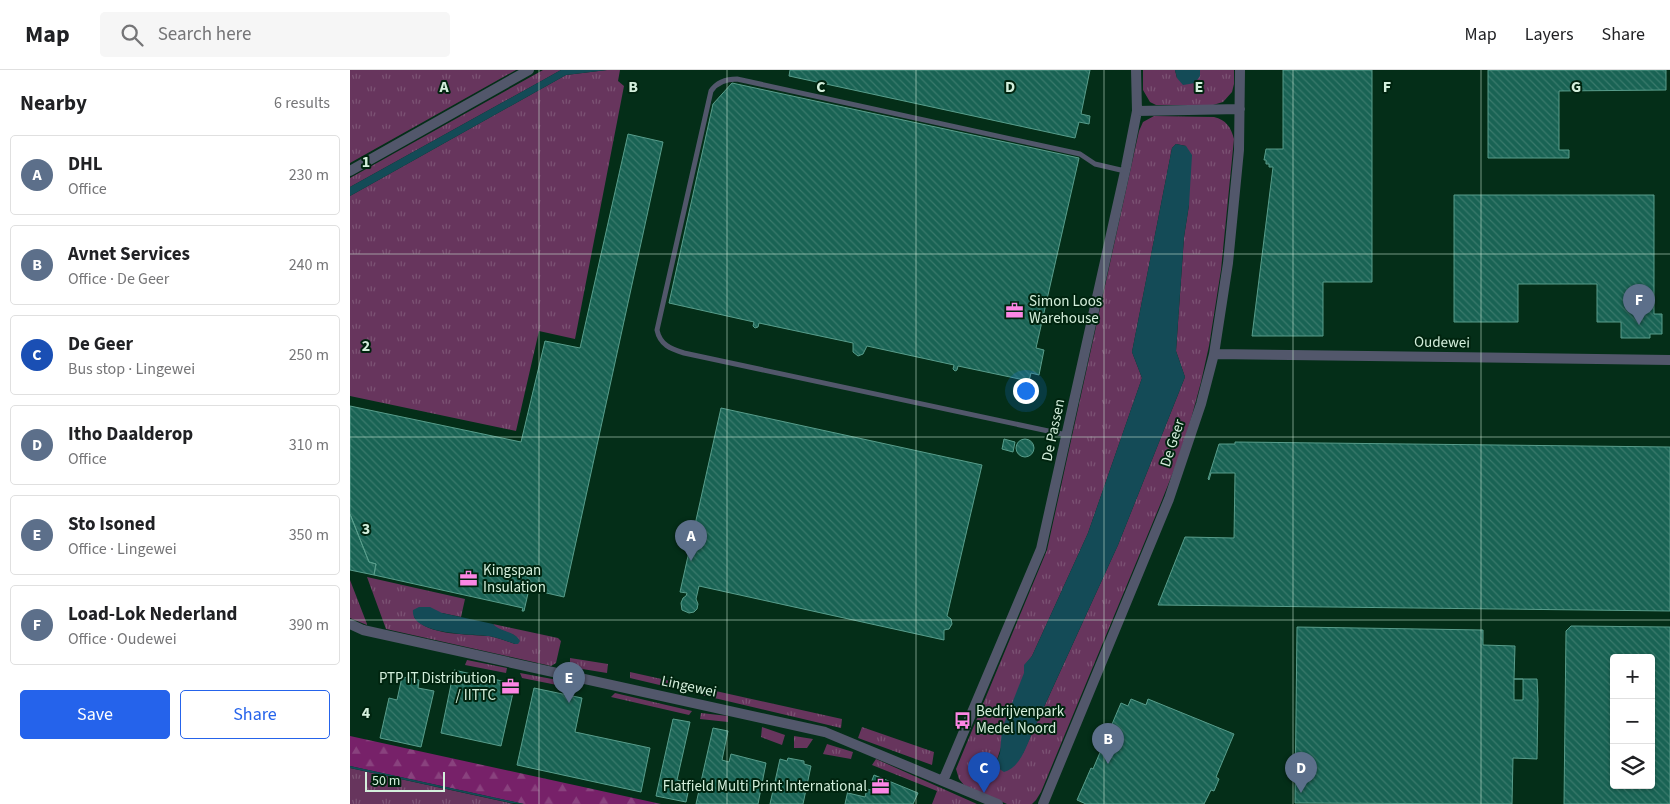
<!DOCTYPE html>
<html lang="en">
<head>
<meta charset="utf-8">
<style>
	body { margin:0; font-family:"Source Sans 3",sans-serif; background:#f6f6f6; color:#202124 }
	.controls { position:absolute; right:15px; bottom:15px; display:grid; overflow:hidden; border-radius:5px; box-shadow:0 1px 4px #0004 }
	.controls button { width:45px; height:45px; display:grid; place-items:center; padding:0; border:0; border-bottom:1px solid #e0e0e0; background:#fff; color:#202124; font:25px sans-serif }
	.scale { position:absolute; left:15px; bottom:12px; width:80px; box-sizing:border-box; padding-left:5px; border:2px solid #d4efdc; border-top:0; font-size:14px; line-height:18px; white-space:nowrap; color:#d4efdc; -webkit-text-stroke:4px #00240f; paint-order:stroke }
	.you { position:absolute; left:675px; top:320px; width:18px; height:18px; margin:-12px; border:4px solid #fff; border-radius:50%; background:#1a73e8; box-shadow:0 0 0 8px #1a73e833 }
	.badge { display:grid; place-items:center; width:32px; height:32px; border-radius:50%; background:#2563eb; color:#fff; font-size:16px; font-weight:700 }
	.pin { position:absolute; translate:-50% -41px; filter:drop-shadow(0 1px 2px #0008) }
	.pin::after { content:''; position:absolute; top:26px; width:18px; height:15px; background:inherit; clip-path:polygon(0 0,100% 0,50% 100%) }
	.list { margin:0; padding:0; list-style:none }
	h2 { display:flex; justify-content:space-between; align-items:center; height:65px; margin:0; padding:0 20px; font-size:21px }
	h2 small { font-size:16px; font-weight:400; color:#757577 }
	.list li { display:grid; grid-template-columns:32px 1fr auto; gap:15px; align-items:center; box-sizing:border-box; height:80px; margin:0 10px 10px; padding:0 10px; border:1px solid #e0e0e0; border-radius:5px }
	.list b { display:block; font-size:19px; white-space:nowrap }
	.list p { margin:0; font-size:16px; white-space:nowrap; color:#757577 }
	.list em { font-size:16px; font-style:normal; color:#757577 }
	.actions { display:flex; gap:10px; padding:15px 20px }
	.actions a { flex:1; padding:11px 0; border:1px solid #2563eb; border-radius:5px; text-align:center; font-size:18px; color:#2563eb }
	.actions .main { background:#2563eb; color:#fff }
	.icon { flex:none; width:28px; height:28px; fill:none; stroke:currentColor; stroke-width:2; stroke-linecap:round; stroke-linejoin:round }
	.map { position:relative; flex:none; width:1320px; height:734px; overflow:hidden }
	header { display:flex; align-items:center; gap:30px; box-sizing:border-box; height:70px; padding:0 25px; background:#fff; border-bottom:1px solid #e0e0e0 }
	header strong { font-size:24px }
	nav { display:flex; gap:28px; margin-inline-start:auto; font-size:18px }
	.search { width:350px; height:45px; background:#f6f6f6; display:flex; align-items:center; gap:12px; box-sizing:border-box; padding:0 18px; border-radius:5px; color:#757577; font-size:19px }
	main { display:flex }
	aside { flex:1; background:#fff }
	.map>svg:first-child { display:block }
</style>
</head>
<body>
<header>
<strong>Map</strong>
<div class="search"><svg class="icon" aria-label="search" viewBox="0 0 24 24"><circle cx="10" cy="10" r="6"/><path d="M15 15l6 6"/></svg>Search here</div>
<nav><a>Map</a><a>Layers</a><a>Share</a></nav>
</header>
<main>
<aside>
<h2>Nearby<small>6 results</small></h2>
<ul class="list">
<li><span class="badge" style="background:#5c6f8a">A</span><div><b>DHL</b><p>Office</p></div><em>230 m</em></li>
<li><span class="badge" style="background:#5c6f8a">B</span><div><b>Avnet Services</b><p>Office · De Geer</p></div><em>240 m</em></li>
<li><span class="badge" style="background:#1a4fb4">C</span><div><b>De Geer</b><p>Bus stop · Lingewei</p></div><em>250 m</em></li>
<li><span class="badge" style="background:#5c6f8a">D</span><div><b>Itho Daalderop</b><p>Office</p></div><em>310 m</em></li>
<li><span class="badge" style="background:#5c6f8a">E</span><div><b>Sto Isoned</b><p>Office · Lingewei</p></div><em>350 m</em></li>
<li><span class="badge" style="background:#5c6f8a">F</span><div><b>Load-Lok Nederland</b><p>Office · Oudewei</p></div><em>390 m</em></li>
</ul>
<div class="actions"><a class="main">Save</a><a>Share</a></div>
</aside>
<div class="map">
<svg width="1320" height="734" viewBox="0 0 1320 734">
	<defs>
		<pattern id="grass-tufts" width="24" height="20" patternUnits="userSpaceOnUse" patternTransform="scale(1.25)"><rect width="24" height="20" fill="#67355d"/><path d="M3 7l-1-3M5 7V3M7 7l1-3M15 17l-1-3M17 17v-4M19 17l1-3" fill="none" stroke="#7c5374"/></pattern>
		<pattern id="forest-firs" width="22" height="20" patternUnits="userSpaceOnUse" patternTransform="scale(1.25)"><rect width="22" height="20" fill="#772169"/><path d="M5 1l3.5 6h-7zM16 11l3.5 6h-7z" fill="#89427e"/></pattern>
		<pattern id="building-back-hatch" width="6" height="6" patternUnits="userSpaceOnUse" patternTransform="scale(1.25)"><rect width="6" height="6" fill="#196354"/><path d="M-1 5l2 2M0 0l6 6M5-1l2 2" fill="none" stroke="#3a7a6c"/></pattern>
	</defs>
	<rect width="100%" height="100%" fill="#042e18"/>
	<path fill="url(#grass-tufts)" fill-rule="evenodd" d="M 0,0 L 166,0 L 0,93 Z
		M 193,0 L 211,0 L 0,117 L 0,108 Z
		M 257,0 L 270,0 L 268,11 L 274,16 L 225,269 L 189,261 L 166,361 L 0,326 L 0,126 L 216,5 Z
		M 793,0 L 825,0 L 827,8 L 850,6 L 850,0 L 884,0 L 884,14 L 882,22 L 873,32 L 863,35 L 806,35 L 800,32 L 793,20 Z
		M 804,46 L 864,47 C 876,50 881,57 884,69 L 871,200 L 859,276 L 851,312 L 841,349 L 826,395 L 810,435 L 691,722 L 686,730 L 682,734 L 657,734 L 614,715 L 609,709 L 606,699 L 697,480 L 789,61 L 793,52 ZM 826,74 L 836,76 L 839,135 L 834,167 L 826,281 L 835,307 L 768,475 L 673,683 L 645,696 L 675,603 L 675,595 L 682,586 L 738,463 L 792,308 L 782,282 L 822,78 Z
		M 17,507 L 115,529 L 111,547 L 92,543 L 64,547 C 78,566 117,564 139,566 C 148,568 157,571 165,574 L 168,574 L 164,565 L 146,558 L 143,554 L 208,568 L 211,571 L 206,593 L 201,596 L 36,559 Z
		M 0,510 L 17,554 L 17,555 L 0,548 Z
		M 220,588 L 258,594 L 257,603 L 220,597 Z
		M 117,590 L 157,598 L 156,603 L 115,595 Z
		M 280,602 L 492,649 L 491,658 L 280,608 Z
		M 170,603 L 213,611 L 212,616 L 172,608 Z
		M 265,623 L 342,641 L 339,645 L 261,627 Z
		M 351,643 L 378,646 L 378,652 L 350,649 Z
		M 412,657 L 435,665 L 432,675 L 411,667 Z
		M 512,657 L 584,682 L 582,695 L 508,668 Z
		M 444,666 L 463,669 L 457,678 L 444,678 Z
		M 477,674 L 503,682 L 501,689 L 473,684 Z
		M 526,689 L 627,734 L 582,734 L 587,721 L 522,695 Z
		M 0,698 L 164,734 L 0,734 Z"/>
	<path fill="url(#forest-firs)" d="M 0,666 L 311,734 L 174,734 L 0,696 Z"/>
	<path fill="#144b57" d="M 211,0 L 257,0 L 216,5 L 0,126 L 0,117 Z
		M 825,0 L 850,0 L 850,6 L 845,13 L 833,15 L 827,8 Z
		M 826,74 L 836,76 L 842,85 L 839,135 L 834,167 L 826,281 L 835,307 L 768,475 L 683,661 C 677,675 670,698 654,702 L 645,696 L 650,683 L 652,659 L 674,603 L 674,595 L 682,586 L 738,463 L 792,308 L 782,282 L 822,78 Z
		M 69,537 L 80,537 L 92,543 L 143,554 C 150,562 165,561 170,571 L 168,574 L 165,574 C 157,571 148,568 139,566 C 123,564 60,565 63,540 Z
		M 0,696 L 174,734 L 161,733 L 0,698 Z"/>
	<path fill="url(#building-back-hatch)" stroke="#589d8b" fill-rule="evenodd" d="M 440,0 L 740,0 L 731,44 L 740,46 L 739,54 L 729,52 L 725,68 L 439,6 Z
		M 933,0 L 1022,0 L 1022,212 L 973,212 L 973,266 L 902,266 L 923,97 L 919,97 L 919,94 L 916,94 L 916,90 L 914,90 L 916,79 L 933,79 Z
		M 1138,0 L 1316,0 L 1316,20 L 1209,21 L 1209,80 L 1219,80 L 1219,88 L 1138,88 Z
		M 382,13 L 729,88 L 686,278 L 694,280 L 689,305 L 681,303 L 679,311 L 608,296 L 607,300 L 605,301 L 603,299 L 604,295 L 517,276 L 513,284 L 508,286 L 503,282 L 503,273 L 409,253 L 408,257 L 405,258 L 403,256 L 404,252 L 319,233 L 363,34 Z
		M 278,64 L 313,72 L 214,527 L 179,519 L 174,541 L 172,541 L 173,538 L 24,505 L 26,494 L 19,492 L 0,444 L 0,336 L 171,372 L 195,271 L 230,278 Z
		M 1104,125 L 1304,125 L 1304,244 L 1312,244 L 1312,264 L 1300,264 L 1300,268 L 1271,268 L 1271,252 L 1247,252 L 1247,214 L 1168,214 L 1168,252 L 1104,252 Z
		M 371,338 L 632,395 L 597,546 L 601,549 L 602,554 L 599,559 L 594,560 L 594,570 L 349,516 L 346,529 L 348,534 L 347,539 L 344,542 L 339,543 L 332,540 L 331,533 L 333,528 L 336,526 L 337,523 L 330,522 Z
		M 654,369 L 665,372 L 663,382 L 652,379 Z
		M666 378a9 9 0 1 1 18 0a9 9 0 1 1-18 0Z
		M 885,372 L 1320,377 L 1320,541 L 808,535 L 835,467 L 884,468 L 885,403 L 861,403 L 859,410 L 858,409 L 869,374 L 885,374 Z
		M 0,444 L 19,492 L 26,494 L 24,505 L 0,500 Z
		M 1221,556 L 1320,557 L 1320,734 L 1214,734 L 1216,561 ZM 1264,588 L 1301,588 L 1301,715 L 1264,715 Z
		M 947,557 L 1133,560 L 1133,575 L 1165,576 L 1164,609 L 1187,609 L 1188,630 L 1187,689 L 1163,688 L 1162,734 L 945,733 ZM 1164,609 L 1173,609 L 1173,630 L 1164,630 Z
		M 104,600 L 165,614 L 151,676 L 91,663 Z
		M 52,607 L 69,610 L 68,618 L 84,621 L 71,677 L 30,668 L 39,628 L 47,630 Z
		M 184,618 L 232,628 L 225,662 L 300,678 L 291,722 L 167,695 Z
		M 781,629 L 796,635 L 798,629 L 884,664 L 866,707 L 869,709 L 864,721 L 861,720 L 854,734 L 736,734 L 727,730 L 741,698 L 743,699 L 771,633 L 778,636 Z
		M 323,649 L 340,652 L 327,710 L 340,713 L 336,732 L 306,726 Z
		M 363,658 L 378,661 L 372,690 L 379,692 L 381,684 L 416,693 L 408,734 L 346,734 Z
		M 438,688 L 454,691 L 454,694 L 461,696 L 453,734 L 420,734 L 430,689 L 437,691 Z
		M 524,705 L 568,723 L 563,734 L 495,734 L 499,716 L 498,723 L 515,727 L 517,719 L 521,720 L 523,714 L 521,713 Z"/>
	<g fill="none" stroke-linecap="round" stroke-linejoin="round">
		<path stroke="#52576b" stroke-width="5" d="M 717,365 L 334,283 C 321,279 310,275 307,260 L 361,21 C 367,12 376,9 387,9 L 730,84 L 745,94 L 775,101"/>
		<path stroke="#52576b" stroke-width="10" d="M 787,41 L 890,39
			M 0,101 L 179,0
			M 864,284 L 1320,290
			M 0,554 L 13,560 L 475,662 L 648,734
			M 593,711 L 691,479 L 776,97 L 787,41 L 786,0
			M 693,734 L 819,429 L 851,334 L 864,284 L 878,193 L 889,80 L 890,0"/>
	</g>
	<path fill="none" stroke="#d4efdc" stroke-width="1" stroke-opacity="0.55" d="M 189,0 L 189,734M 377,0 L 377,734M 566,0 L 566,734M 754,0 L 754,734M 943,0 L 943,734M 1131,0 L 1131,734M 0,184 L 1320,184M 0,367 L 1320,367M 0,550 L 1320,550"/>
	<defs>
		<symbol id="office-bare" viewBox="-9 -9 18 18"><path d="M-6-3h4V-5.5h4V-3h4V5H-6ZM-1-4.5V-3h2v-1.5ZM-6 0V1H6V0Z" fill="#fc86e4" stroke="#00240f" stroke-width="2.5" paint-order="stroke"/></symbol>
		<symbol id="bus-bare" viewBox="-9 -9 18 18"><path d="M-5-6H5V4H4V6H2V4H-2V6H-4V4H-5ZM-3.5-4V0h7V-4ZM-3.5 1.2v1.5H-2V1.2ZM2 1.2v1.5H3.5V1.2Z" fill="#fc86e4" stroke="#00240f" stroke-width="2.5" paint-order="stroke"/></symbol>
	</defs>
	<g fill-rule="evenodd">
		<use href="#office-bare" x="652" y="228" width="25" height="25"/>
		<use href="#office-bare" x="106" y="496" width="25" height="25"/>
		<use href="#office-bare" x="148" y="604" width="25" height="25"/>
		<use href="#bus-bare" x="600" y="638" width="25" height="25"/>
		<use href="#office-bare" x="518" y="704" width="25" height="25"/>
	</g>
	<g text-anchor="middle" stroke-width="4" stroke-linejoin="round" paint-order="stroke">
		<g font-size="15" fill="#d4efdc" stroke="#00240f" text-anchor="start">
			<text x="679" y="236">Simon Loos<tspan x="679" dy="17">Warehouse</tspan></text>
			<text x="133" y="505">Kingspan<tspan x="133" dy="17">Insulation</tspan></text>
			<text x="146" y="613" text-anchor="end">PTP IT Distribution<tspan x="146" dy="17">/ IITTC</tspan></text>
			<text x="626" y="646">Bedrijvenpark<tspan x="626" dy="17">Medel Noord</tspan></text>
			<text x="517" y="721" text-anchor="end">Flatfield Multi Print International</text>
		</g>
		<g font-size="15" fill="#d4efdc" stroke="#00240f">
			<text transform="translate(1092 272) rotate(1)" y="5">Oudewei</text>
			<text transform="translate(703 360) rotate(-78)" y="5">De Passen</text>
			<text transform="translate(822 373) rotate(-72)" y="5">De Geer</text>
			<text transform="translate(339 616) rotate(12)" y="5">Lingewei</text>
		</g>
	</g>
	<g font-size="16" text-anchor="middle" font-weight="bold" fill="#d4efdc" stroke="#00240f" stroke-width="4" stroke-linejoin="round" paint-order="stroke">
		<text x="94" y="22">A</text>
		<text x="283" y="22">B</text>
		<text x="471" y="22">C</text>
		<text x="660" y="22">D</text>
		<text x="849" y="22">E</text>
		<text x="1037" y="22">F</text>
		<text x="1226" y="22">G</text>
		<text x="16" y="97">1</text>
		<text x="16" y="281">2</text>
		<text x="16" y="464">3</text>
		<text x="16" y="648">4</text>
	</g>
</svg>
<div class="controls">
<button>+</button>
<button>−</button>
<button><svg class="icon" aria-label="layers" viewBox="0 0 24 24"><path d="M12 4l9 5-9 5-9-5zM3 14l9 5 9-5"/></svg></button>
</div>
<div class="scale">50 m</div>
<div class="you"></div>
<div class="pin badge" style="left:341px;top:491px;background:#5c6f8a">A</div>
<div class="pin badge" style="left:758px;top:694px;background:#5c6f8a">B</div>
<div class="pin badge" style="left:634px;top:723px;background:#1a4fb4">C</div>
<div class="pin badge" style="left:951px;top:723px;background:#5c6f8a">D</div>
<div class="pin badge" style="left:219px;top:633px;background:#5c6f8a">E</div>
<div class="pin badge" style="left:1289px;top:255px;background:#5c6f8a">F</div>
</div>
</main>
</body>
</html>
